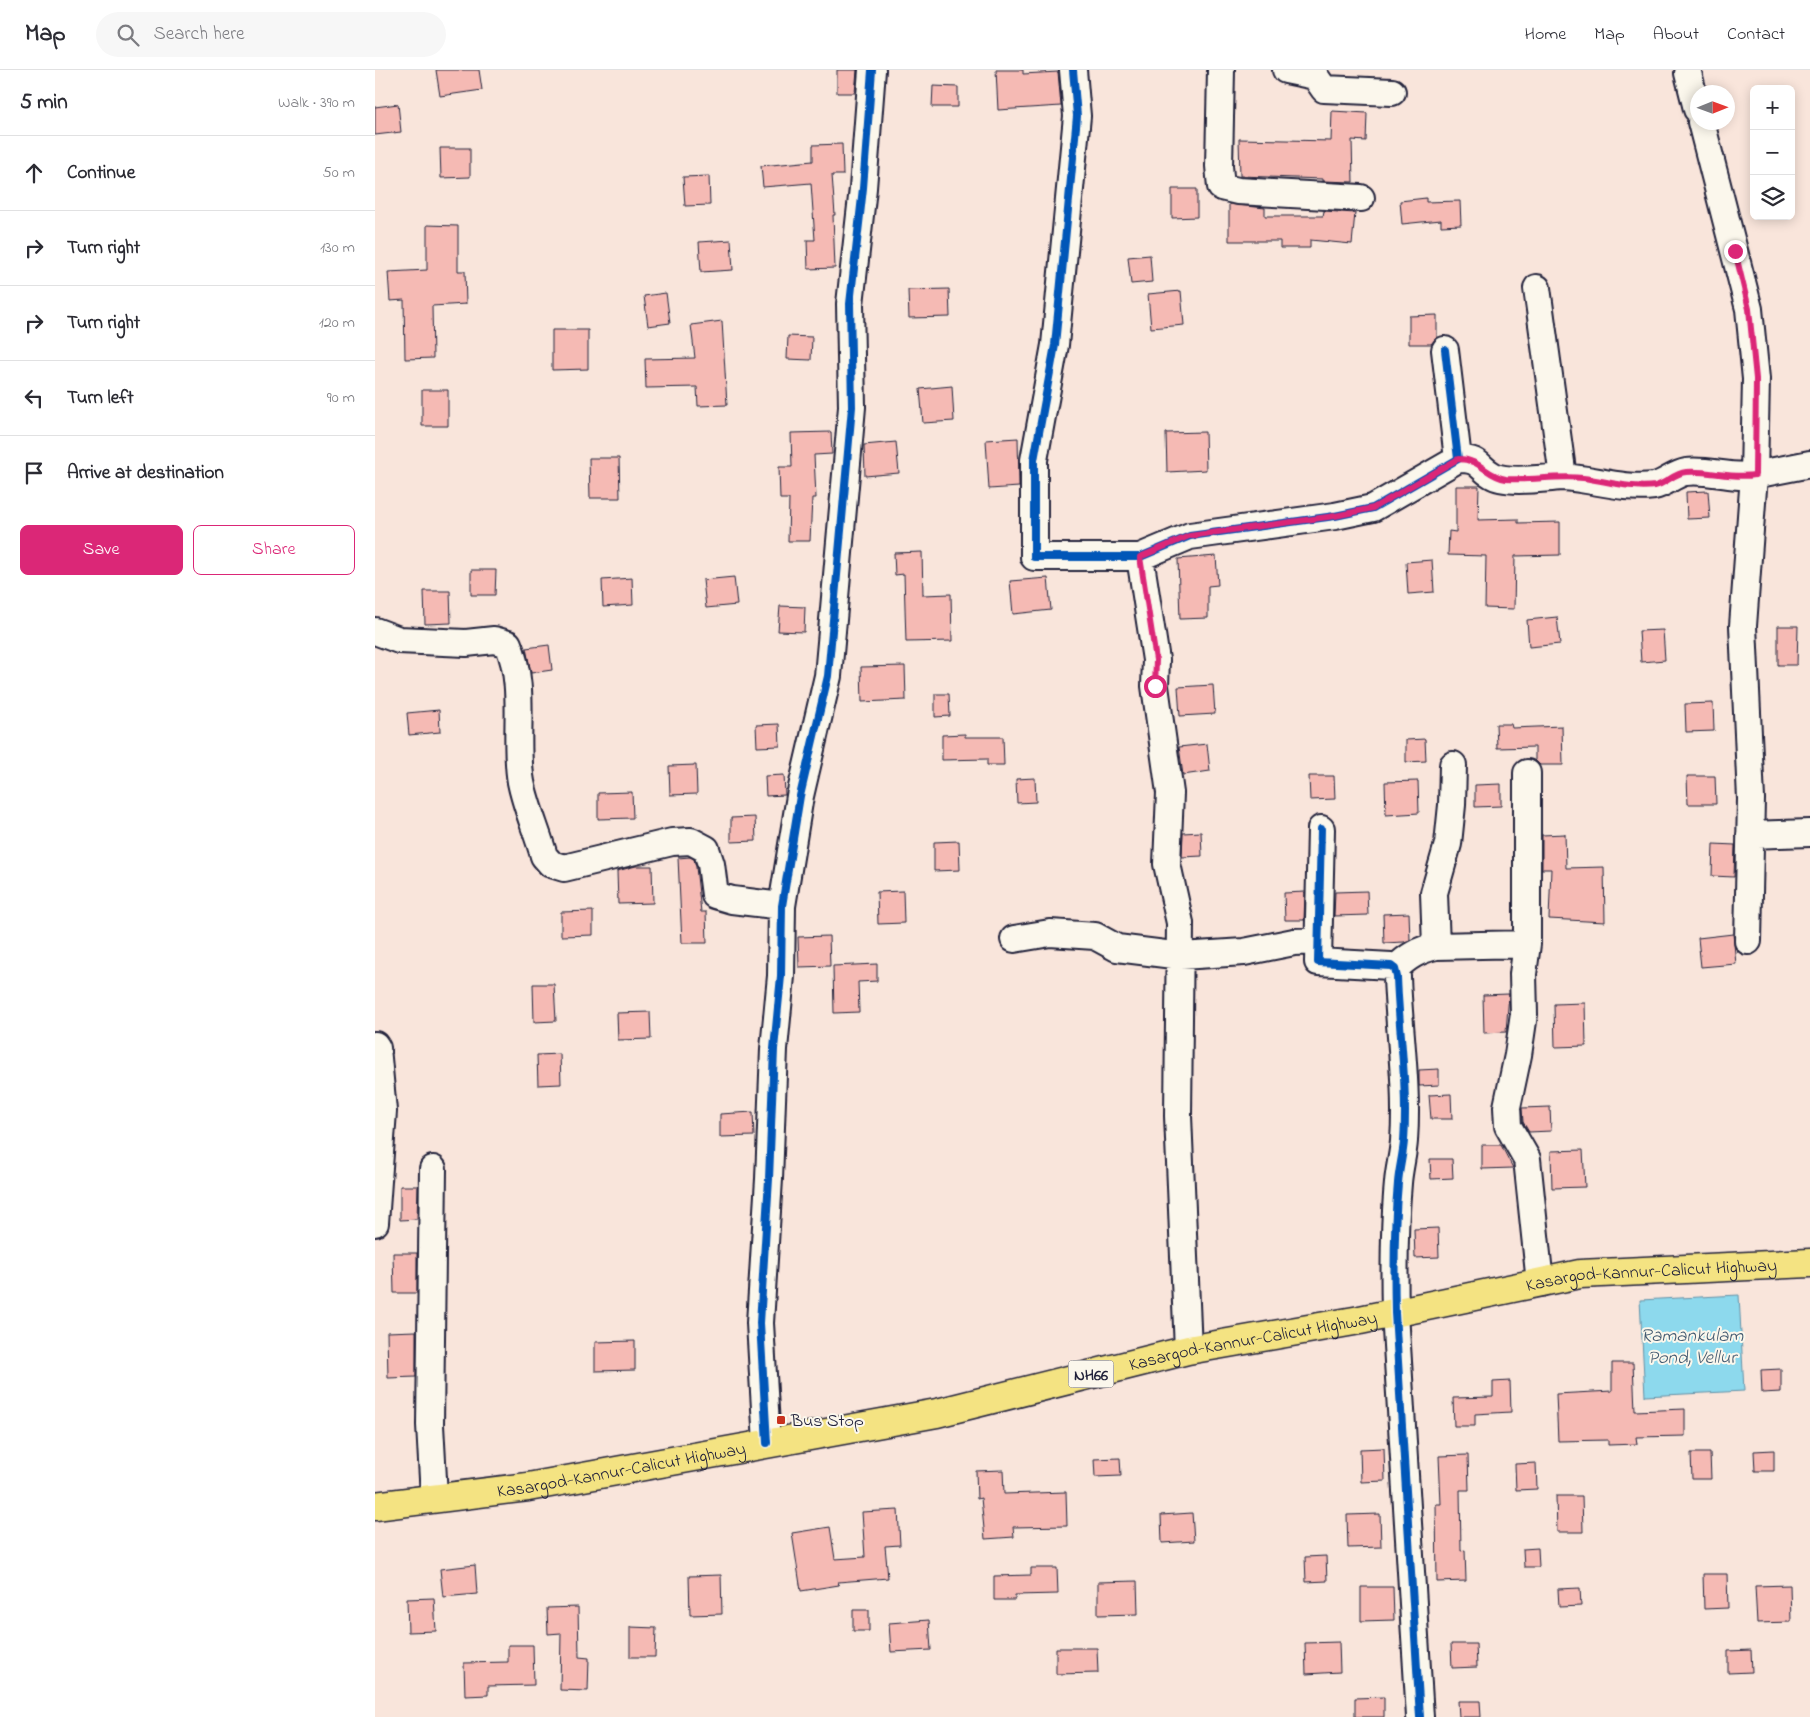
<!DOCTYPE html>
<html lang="en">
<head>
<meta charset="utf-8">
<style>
	body { margin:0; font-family:"Indie Flower",sans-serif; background:#f7f7f7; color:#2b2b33 }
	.controls { position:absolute; right:15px; top:15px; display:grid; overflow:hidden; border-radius:8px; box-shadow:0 2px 12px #0003 }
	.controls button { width:45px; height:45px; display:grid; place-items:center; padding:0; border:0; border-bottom:1px solid #e1e1e2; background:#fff; color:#2b2b33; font:25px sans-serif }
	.compass { position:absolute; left:1315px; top:15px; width:45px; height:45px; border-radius:50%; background:#fff; box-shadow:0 2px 12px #0003; rotate:89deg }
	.stop { position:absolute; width:15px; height:15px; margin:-11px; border:4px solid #db2777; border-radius:50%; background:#fff }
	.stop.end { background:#db2777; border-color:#fff; box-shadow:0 1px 5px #0008 }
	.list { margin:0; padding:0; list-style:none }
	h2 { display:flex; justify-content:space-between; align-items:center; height:65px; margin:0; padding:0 20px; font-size:21px }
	h2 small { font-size:16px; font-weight:400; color:#7c7c81 }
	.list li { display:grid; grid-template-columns:32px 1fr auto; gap:15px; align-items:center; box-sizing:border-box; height:75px; padding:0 20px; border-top:1px solid #e1e1e2 }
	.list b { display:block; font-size:19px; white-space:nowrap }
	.list em { font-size:16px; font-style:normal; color:#7c7c81 }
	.actions { display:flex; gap:10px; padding:15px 20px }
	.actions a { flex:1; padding:11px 0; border:1px solid #db2777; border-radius:8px; text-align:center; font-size:18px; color:#db2777 }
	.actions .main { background:#db2777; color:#fff }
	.icon { flex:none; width:28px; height:28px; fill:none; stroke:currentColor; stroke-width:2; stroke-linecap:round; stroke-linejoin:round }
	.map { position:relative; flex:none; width:1435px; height:1647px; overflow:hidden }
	header { display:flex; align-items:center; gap:30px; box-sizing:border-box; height:70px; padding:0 25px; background:#fff; border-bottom:1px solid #e1e1e2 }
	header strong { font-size:24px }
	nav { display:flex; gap:28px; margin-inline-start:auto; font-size:18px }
	.search { width:350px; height:45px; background:#f7f7f7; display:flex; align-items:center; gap:12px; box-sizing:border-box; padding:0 18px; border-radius:28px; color:#7c7c81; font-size:19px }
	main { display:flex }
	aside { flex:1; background:#fff }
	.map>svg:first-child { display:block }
</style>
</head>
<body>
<header>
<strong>Map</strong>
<div class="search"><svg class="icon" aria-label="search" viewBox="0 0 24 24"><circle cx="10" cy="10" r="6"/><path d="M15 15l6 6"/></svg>Search here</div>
<nav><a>Home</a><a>Map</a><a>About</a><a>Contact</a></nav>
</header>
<main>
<aside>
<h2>5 min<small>Walk · 390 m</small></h2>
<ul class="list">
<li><svg class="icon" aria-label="ahead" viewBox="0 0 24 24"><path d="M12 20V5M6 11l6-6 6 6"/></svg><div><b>Continue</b></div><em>50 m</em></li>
<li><svg class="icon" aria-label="right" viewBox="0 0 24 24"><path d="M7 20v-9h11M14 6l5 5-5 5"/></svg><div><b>Turn right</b></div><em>130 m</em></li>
<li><svg class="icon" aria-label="right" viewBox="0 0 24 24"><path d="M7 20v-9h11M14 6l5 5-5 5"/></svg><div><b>Turn right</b></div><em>120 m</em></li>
<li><svg class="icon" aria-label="left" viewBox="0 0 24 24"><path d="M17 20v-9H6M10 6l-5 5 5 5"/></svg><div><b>Turn left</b></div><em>90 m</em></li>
<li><svg class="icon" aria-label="arrive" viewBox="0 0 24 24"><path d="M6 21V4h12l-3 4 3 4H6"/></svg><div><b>Arrive at destination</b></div></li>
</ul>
<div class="actions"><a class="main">Save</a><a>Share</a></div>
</aside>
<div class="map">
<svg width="1435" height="1647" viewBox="0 0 1435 1647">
	<rect width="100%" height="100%" fill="#f9e5db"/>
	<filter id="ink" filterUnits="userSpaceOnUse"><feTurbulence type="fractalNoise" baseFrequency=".02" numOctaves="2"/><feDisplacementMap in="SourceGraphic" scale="10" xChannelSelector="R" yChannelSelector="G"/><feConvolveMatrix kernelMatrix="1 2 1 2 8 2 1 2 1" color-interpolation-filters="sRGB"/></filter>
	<g filter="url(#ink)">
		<path fill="#8dd9ed" stroke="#6290a6" d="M 1364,1225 L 1369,1321 L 1270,1326 L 1265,1230 Z"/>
		<path fill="#f5bab4" stroke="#22223b" d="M 61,0 L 104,0 L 107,20 L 65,26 Z
			M 462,0 L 482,0 L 480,23 L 462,23 Z
			M 621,0 L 648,0 L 648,4 L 683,2 L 686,36 L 623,40 Z
			M 558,16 L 583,17 L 583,37 L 557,37 Z
			M 23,34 L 26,62 L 0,65 L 0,37 Z
			M 957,41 L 992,43 L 991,71 L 977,70 L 978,112 L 948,111 L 948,109 L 865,106 L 864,69 L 956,71 Z
			M 467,74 L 468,105 L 457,105 L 460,145 L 458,145 L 460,198 L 433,199 L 432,170 L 440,170 L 436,113 L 388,117 L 386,96 L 438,91 L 438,75 Z
			M 65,78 L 95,78 L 95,107 L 66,108 Z
			M 334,106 L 335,135 L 310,136 L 308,107 Z
			M 797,119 L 822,119 L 822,147 L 797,148 Z
			M 1051,128 L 1051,132 L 1085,131 L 1086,155 L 1066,156 L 1066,150 L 1027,154 L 1025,131 Z
			M 854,134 L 890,138 L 890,146 L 948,146 L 949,141 L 980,143 L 977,174 L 935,170 L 935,178 L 905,178 L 905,171 L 854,171 Z
			M 52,155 L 83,156 L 83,201 L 90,201 L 91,234 L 57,236 L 58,288 L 30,289 L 29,230 L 15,231 L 13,202 L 52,200 Z
			M 356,170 L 358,200 L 326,202 L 324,172 Z
			M 775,185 L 777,212 L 756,214 L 753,187 Z
			M 574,219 L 575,247 L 534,248 L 533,220 Z
			M 806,221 L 809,255 L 776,258 L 773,224 Z
			M 291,223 L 295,253 L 273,256 L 269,226 Z
			M 1062,245 L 1062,267 L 1056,274 L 1034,274 L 1034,246 Z
			M 347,251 L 352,335 L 323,336 L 322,317 L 271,318 L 270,289 L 320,288 L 316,255 Z
			M 177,260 L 213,260 L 213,299 L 177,300 Z
			M 413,266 L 437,267 L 436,290 L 412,289 Z
			M 577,316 L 579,351 L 548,353 L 545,319 Z
			M 47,320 L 73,320 L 73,356 L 47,356 Z
			M 456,362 L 457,384 L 439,385 L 441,428 L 437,428 L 435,471 L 413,471 L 414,429 L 405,429 L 404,397 L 417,397 L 416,363 Z
			M 830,362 L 831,400 L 792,402 L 791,363 Z
			M 643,368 L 644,417 L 614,419 L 611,370 Z
			M 521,372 L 524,403 L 490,406 L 489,375 Z
			M 214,388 L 244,388 L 245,428 L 215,428 Z
			M 1081,416 L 1104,416 L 1103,450 L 1143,449 L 1143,453 L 1185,452 L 1185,485 L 1140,486 L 1139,539 L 1110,538 L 1111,486 L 1073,485 L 1074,461 L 1081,462 Z
			M 1333,421 L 1335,448 L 1312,449 L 1311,422 Z
			M 547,482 L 548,525 L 576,524 L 577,571 L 531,572 L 529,504 L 520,505 L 519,483 Z
			M 841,486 L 843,515 L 833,516 L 833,548 L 805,549 L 803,489 Z
			M 1057,490 L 1059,522 L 1033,524 L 1031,492 Z
			M 96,500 L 121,500 L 120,525 L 96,525 Z
			M 359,507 L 362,535 L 331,538 L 328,510 Z
			M 257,508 L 258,535 L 228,537 L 227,510 Z
			M 673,508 L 676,540 L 638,544 L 635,511 Z
			M 49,521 L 75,521 L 76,553 L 50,554 Z
			M 405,536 L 430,537 L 429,562 L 403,561 Z
			M 1182,547 L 1185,574 L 1154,577 L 1152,550 Z
			M 1403,556 L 1423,556 L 1422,595 L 1403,595 Z
			M 1288,560 L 1290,590 L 1266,592 L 1264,561 Z
			M 174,575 L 177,600 L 156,603 L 151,578 Z
			M 530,596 L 531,630 L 487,632 L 486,597 Z
			M 838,615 L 840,644 L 805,646 L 803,617 Z
			M 560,624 L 574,624 L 575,646 L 560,647 Z
			M 1338,633 L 1339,661 L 1311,662 L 1310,634 Z
			M 64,640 L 65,662 L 34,665 L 32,643 Z
			M 404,654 L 405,676 L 382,677 L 381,655 Z
			M 1121,654 L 1136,654 L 1137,658 L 1187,656 L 1188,695 L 1165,695 L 1160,690 L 1160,677 L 1122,678 Z
			M 590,664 L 590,667 L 628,667 L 629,695 L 612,695 L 612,689 L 567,690 L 567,665 Z
			M 1050,669 L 1051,691 L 1031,692 L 1031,670 Z
			M 832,674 L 835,701 L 808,705 L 804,677 Z
			M 321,695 L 322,724 L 295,725 L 294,696 Z
			M 409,705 L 410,725 L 391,726 L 390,706 Z
			M 934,706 L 959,706 L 960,729 L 935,730 Z
			M 1312,706 L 1340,706 L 1341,734 L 1313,734 Z
			M 660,708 L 661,732 L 642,733 L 641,709 Z
			M 1043,711 L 1044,743 L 1011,745 L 1010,712 Z
			M 1126,714 L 1126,736 L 1100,737 L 1100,715 Z
			M 257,722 L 258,748 L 223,749 L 223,723 Z
			M 380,747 L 381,771 L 356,772 L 356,748 Z
			M 826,762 L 827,786 L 807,787 L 808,763 Z
			M 1190,764 L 1191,798 L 1229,797 L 1230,852 L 1174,849 L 1176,799 L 1167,799 L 1167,765 Z
			M 584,771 L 585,800 L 559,801 L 559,772 Z
			M 1338,774 L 1360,775 L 1359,807 L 1337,806 Z
			M 315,787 L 319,789 L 321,797 L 326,842 L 331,842 L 332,873 L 307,873 L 303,788 Z
			M 261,796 L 277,796 L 278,833 L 243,834 L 242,801 Z
			M 528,821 L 529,853 L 503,854 L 502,822 Z
			M 992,821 L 993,845 L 959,846 L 960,822 Z
			M 930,822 L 929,850 L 910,850 L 909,823 Z
			M 218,841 L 218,865 L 186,866 L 186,842 Z
			M 1034,843 L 1035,870 L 1029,872 L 1009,873 L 1008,844 Z
			M 1358,864 L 1361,894 L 1326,897 L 1323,868 Z
			M 454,866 L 455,896 L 424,897 L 423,867 Z
			M 502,894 L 502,911 L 483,912 L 484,942 L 459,943 L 458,896 Z
			M 158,914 L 179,914 L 181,951 L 159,952 Z
			M 1134,924 L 1131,962 L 1109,963 L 1108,925 Z
			M 1210,933 L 1211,976 L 1180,977 L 1179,934 Z
			M 275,942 L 276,969 L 243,970 L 242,943 Z
			M 185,984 L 186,1014 L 163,1015 L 162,985 Z
			M 1064,999 L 1064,1015 L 1044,1016 L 1044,1000 Z
			M 1076,1024 L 1077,1049 L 1056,1049 L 1054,1025 Z
			M 1175,1037 L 1176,1061 L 1154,1062 L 1148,1052 L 1147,1038 Z
			M 378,1042 L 379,1066 L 345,1067 L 345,1044 Z
			M 1107,1075 L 1126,1075 L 1138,1098 L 1107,1099 Z
			M 1208,1080 L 1210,1117 L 1177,1118 L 1176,1081 Z
			M 1055,1089 L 1077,1089 L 1078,1108 L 1056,1109 Z
			M 25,1116 L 43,1116 L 42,1149 L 25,1150 Z
			M 1063,1158 L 1064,1187 L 1040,1188 L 1039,1159 Z
			M 18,1183 L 42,1183 L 42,1223 L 19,1223 Z
			M 41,1261 L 41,1307 L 13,1308 L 12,1262 Z
			M 260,1271 L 260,1300 L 220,1301 L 220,1272 Z
			M 1237,1293 L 1258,1293 L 1260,1341 L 1310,1339 L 1310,1366 L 1261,1367 L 1262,1374 L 1233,1375 L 1233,1370 L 1183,1371 L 1181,1324 L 1237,1321 Z
			M 1406,1299 L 1406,1322 L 1387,1323 L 1386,1300 Z
			M 1135,1311 L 1136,1342 L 1100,1344 L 1100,1356 L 1079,1356 L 1078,1328 L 1118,1327 L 1118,1312 Z
			M 1009,1378 L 1010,1411 L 986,1412 L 985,1379 Z
			M 1399,1380 L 1399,1401 L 1380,1401 L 1379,1381 Z
			M 1316,1383 L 1335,1383 L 1336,1409 L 1317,1409 Z
			M 1093,1385 L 1094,1420 L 1085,1420 L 1086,1481 L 1090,1480 L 1091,1511 L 1062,1512 L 1061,1434 L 1066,1434 L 1064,1386 Z
			M 745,1388 L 746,1406 L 720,1407 L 719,1389 Z
			M 1161,1393 L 1162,1419 L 1141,1420 L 1140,1394 Z
			M 628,1400 L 629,1424 L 691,1422 L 692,1456 L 638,1457 L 639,1467 L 610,1469 L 606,1428 L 602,1429 L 601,1401 Z
			M 1181,1426 L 1207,1426 L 1208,1462 L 1182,1462 Z
			M 523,1440 L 525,1475 L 510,1476 L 513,1508 L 463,1512 L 464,1515 L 426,1521 L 417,1463 L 455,1457 L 460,1489 L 490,1487 L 487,1442 Z
			M 817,1443 L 819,1471 L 787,1473 L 786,1445 Z
			M 1005,1444 L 1006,1477 L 973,1478 L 972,1445 Z
			M 1163,1478 L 1164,1497 L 1149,1497 L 1148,1479 Z
			M 951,1486 L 952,1511 L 931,1512 L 930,1487 Z
			M 100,1495 L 102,1524 L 68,1527 L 65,1499 Z
			M 656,1498 L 682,1498 L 683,1524 L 640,1525 L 640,1530 L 619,1530 L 619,1506 L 656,1505 Z
			M 1328,1504 L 1352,1504 L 1353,1538 L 1329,1539 Z
			M 346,1505 L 347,1544 L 315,1545 L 314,1506 Z
			M 762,1511 L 763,1544 L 723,1545 L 723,1512 Z
			M 1415,1515 L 1416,1552 L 1382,1553 L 1380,1516 Z
			M 986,1517 L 1018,1517 L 1019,1550 L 986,1551 Z
			M 1205,1518 L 1206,1536 L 1184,1537 L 1183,1519 Z
			M 59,1528 L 61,1561 L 33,1562 L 32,1529 Z
			M 203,1537 L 204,1587 L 214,1588 L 213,1621 L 185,1620 L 186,1563 L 173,1564 L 172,1538 Z
			M 478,1540 L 494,1540 L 494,1561 L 478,1561 Z
			M 554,1550 L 556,1580 L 516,1582 L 514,1553 Z
			M 255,1557 L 281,1558 L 280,1587 L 255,1587 Z
			M 964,1572 L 965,1602 L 931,1604 L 930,1573 Z
			M 1076,1574 L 1101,1574 L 1102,1597 L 1077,1598 Z
			M 133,1575 L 158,1575 L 159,1615 L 113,1616 L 113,1625 L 90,1626 L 89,1593 L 133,1592 Z
			M 681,1578 L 722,1578 L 723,1603 L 681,1604 Z
			M 1376,1580 L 1377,1602 L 1353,1603 L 1353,1581 Z
			M 1009,1627 L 1009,1647 L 980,1647 L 980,1628 Z
			M 1083,1631 L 1105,1631 L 1106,1647 L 1084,1647 Z"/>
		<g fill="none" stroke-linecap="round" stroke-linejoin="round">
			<defs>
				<path id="minor" d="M 698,0 L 702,46 L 680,275 L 659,390 L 659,487 L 765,487 L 815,466 L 960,446 L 998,438 L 1083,389 L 1070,280
					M 846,0 L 844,96 L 846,117 L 863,121 L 986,128
					M 911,0 L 940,6 L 949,19 L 1017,22
					M 1313,3 L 1322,39
					M 1083,389 C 1107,389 1102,397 1117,405 C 1131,414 1171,408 1188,407 L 1162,218
					M 1188,407 C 1219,409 1248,420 1279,416 C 1290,414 1299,404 1311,402 C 1334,399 1356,409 1379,405 L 1381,309 L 1374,239 L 1326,52
					M 765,487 L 781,590 L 780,616 L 795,723 L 792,794 L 805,853 L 803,1046 L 813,1280
					M 0,561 L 24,570 L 91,573 L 119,570 L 133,574 C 152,618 138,667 146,712 C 151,737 162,761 169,786 L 176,794 L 189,798 L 297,772 L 316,771 L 331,779 L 336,794 L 340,825 L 357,830 L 407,836
					M 1078,695 L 1077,735 L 1073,774 L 1059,823 L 1061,876 L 1152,874
					M 1152,703 L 1152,874 L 1148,904 L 1149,944 L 1143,985 L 1132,1037 L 1133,1056 L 1152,1089 L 1165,1213
					M 946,759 L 943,892 L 1016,896 L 1020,899 L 1022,907 C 1024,962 1033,1016 1029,1071 C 1028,1085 1024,1099 1023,1113 C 1019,1156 1019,1200 1020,1243 L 1045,1647
					M 1375,765 L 1435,763
					M 639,869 L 675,863 L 720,866 L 742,878 L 806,886 L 869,882 L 919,872 L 943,871
					M 1373,871 L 1376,729 L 1368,556 L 1379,405 L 1435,394
					M 1020,899 C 1033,886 1044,880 1061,876
					M 0,975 L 2,978 L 8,1041 L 0,1153
					M 58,1099 L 55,1355 L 59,1427
					M 392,1373 L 385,1253 L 394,1109 L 399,979 L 406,906 L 407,836 L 425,726 L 453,606 L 477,337 L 475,234 L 488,118 L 497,0"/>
				<g id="highway">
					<path id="s1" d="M 0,1436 L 153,1417 L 562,1343 L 813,1280 L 985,1250 L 1205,1204 L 1435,1193"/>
				</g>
			</defs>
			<use href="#minor" stroke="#22223b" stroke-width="30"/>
			<use href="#highway" stroke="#22223b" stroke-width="31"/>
			<use href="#minor" stroke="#fbf7ec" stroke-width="26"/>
			<use href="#highway" stroke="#f4e382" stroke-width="28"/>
			<defs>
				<path id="cycleway" d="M 698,0 L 702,46 L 680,275 L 659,390 L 659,487 L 765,487 L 815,466 L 960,446 L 998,438 L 1083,389 L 1070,280
					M 946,759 L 943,892 L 1016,896 L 1020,899 L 1022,907 C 1024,962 1033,1016 1029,1071 C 1028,1085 1024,1099 1023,1113 C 1019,1156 1019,1200 1020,1243 L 1045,1647
					M 392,1373 L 385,1253 L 394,1109 L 399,979 L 406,906 L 407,836 L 425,726 L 453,606 L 477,337 L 475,234 L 488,118 L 497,0"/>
			</defs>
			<use href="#cycleway" stroke="#fbf7ec" stroke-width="11"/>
			<use href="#cycleway" stroke="#0057b8" stroke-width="8"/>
		</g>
	</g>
	<g fill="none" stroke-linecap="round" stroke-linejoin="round" filter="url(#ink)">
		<path stroke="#db2777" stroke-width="6" d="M 780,616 L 781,590 L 765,487 L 814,466 L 960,446 L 998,438 L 1083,389 C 1106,389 1111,406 1131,409 C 1156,411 1182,405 1208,408 C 1232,411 1254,419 1280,416 C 1291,414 1299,403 1311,402 C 1334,400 1356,409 1380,405 L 1381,309 L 1374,239 L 1360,181"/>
	</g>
	<rect fill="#c8321e" stroke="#fbf7ec" stroke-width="2" x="401" y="1345" width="10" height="10" rx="2.5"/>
	<g text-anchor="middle" stroke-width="4" stroke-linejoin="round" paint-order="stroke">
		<rect fill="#fbf7ec" stroke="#636270" stroke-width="1" x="693.5" y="1290.5" width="45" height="27" rx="4"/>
		<g font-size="16" font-weight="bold" fill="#22223b">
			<text x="716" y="1310">NH66</text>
		</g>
		<g font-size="18" fill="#22223b" stroke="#fbf7ec">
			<text dy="6" stroke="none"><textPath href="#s1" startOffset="1299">Kasargod-Kannur-Calicut Highway</textPath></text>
			<text dy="6" stroke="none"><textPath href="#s1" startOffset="894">Kasargod-Kannur-Calicut Highway</textPath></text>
			<text dy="6" stroke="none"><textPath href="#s1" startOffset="249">Kasargod-Kannur-Calicut Highway</textPath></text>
		</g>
		<g font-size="18" fill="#22223b" stroke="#fbf7ec" text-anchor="start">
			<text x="416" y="1356">Bus Stop</text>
		</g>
		<g font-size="19" font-style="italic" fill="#425970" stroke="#fbf7ec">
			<text x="1317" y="1271">Ramankulam<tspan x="1317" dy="22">Pond, Vellur</tspan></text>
		</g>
	</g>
</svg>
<div class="controls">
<button>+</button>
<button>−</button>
<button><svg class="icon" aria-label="layers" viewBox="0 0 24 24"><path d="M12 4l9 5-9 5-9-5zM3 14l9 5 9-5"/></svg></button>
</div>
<svg class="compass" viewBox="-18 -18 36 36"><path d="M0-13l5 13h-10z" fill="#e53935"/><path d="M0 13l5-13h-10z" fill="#7c7c81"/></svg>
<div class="stop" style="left:780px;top:616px"></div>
<div class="stop end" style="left:1360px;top:181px"></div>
</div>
</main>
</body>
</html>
